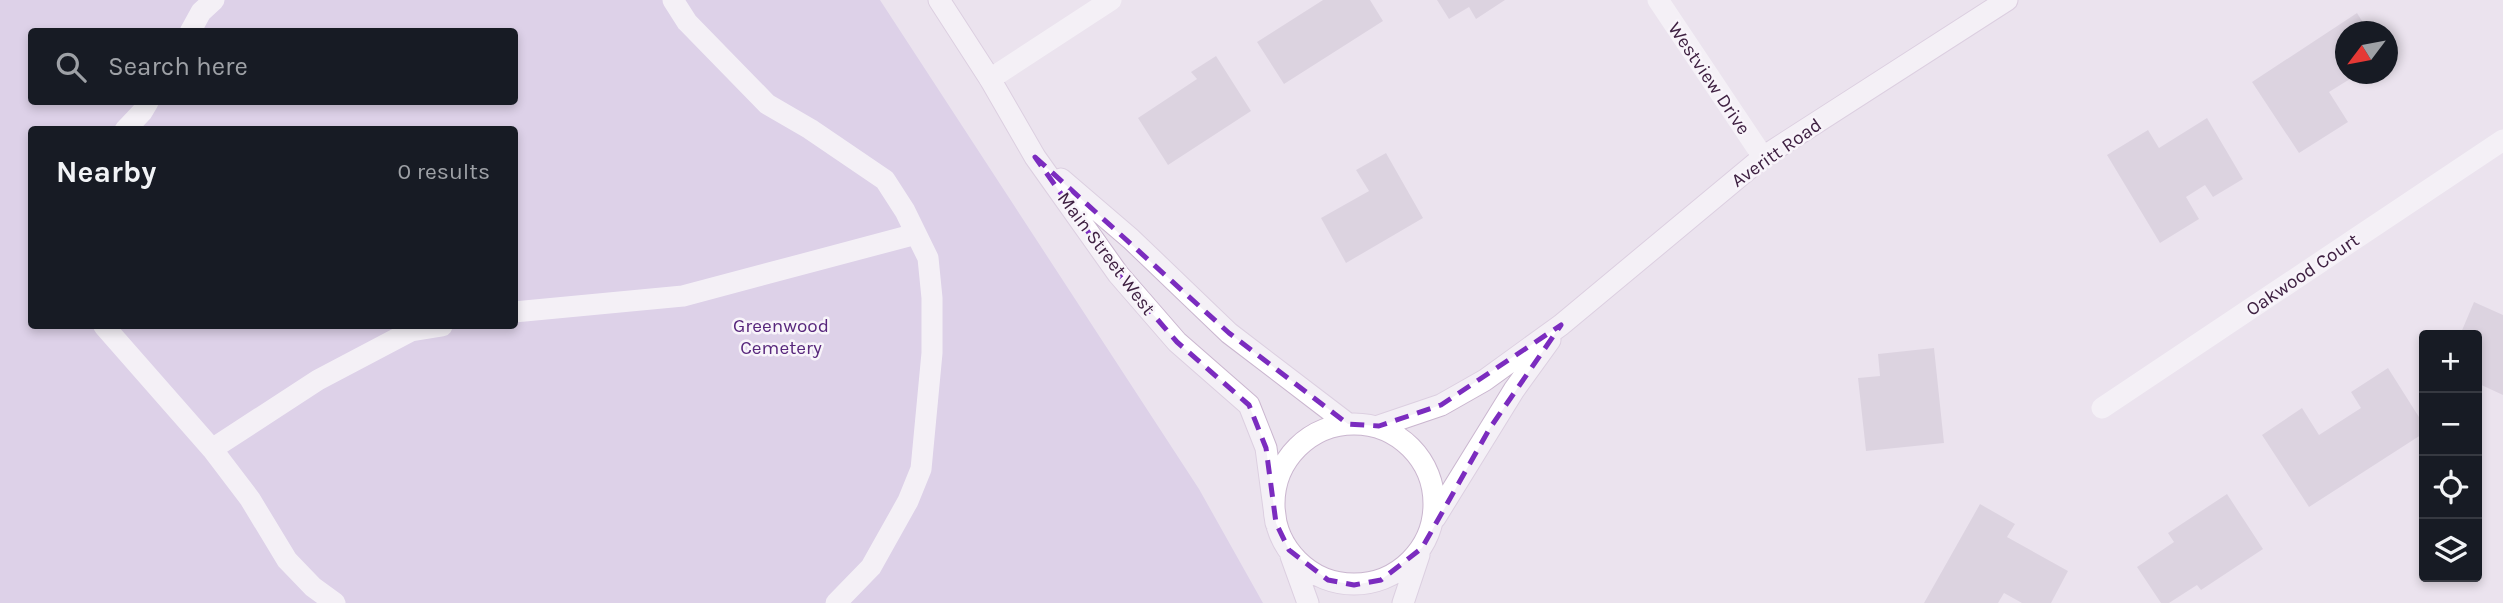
<!DOCTYPE html>
<html lang="en">
<head>
<meta charset="utf-8">
<style>
	body { margin:0; font-family:Karla,sans-serif; background:#20242c; color:#f1f3f6 }
	.controls { position:absolute; right:21px; bottom:21px; display:grid; overflow:hidden; border-radius:7px; box-shadow:0 4px 10px #0003 }
	.controls button { width:63px; height:63px; display:grid; place-items:center; padding:0; border:0; border-bottom:2px solid #363941; background:#171b24; color:#f1f3f6; font:35px sans-serif }
	.compass { position:absolute; left:2335px; top:21px; width:63px; height:63px; border-radius:50%; background:#171b24; box-shadow:0 4px 10px #0003; rotate:238deg }
	.list { margin:0; padding:0; list-style:none }
	h2 { display:flex; justify-content:space-between; align-items:center; height:91px; margin:0; padding:0 28px; font-size:30px }
	h2 small { font-size:23px; font-weight:400; color:#9ea1a6 }
	.icon { flex:none; width:38px; height:38px; fill:none; stroke:currentColor; stroke-width:2; stroke-linecap:round; stroke-linejoin:round }
	.map { position:relative; flex:none; width:2503px; height:603px; overflow:hidden }
	.search { position:absolute; background:#171b24; box-shadow:0 4px 10px #0003; left:28px; top:28px; width:490px; height:77px; display:flex; align-items:center; gap:18px; box-sizing:border-box; padding:0 24px; border-radius:7px; color:#9ea1a6; font-size:26px }
	.panel { position:absolute; background:#171b24; box-shadow:0 4px 10px #0003; left:28px; top:126px; width:490px; height:203px; border-radius:7px }
	.map>svg:first-child { display:block }
</style>
</head>
<body>
<div class="map">
<svg width="2503" height="603" viewBox="0 0 2503 603">
	<rect width="100%" height="100%" fill="#ebe3ee"/>
	<path fill="#ccbae1" fill-rule="evenodd" d="M 0,0 L 880,0 L 1199,489 L 1263,603 L 0,603 ZM 32,32 L 514,32 L 514,102 L 32,102 ZM 32,130 L 514,130 L 514,326 L 32,326 Z"/>
	<path fill="#cbbfcf" d="M 1323,0 L 1370,0 L 1383,21 L 1284,84 L 1257,42 Z
		M 1437,0 L 1505,0 L 1476,19 L 1469,7 L 1449,19 Z
		M 2357,13 L 2369,32 L 2346,32 L 2346,74 L 2358,74 L 2329,92 L 2348,122 L 2299,153 L 2252,82 Z
		M 1216,56 L 1251,111 L 1168,165 L 1138,118 L 1197,79 L 1191,72 Z
		M 2207,118 L 2243,179 L 2213,197 L 2205,185 L 2186,197 L 2199,219 L 2160,243 L 2107,155 L 2148,130 L 2159,148 Z
		M 1386,153 L 1423,218 L 1346,263 L 1321,218 L 1369,191 L 1356,170 Z
		M 2474,302 L 2503,315 L 2503,395 L 2477,383 L 2477,335 L 2460,335 Z
		M 1934,348 L 1944,443 L 1866,451 L 1858,378 L 1880,376 L 1878,354 Z
		M 2388,368 L 2424,425 L 2424,433 L 2309,507 L 2262,435 L 2302,408 L 2319,435 L 2361,408 L 2351,392 Z
		M 2227,494 L 2263,549 L 2201,590 L 2197,585 L 2169,603 L 2161,603 L 2137,567 L 2174,542 L 2168,533 Z
		M 1980,504 L 2015,524 L 2007,537 L 2068,571 L 2051,603 L 2022,603 L 2004,593 L 1998,603 L 1924,603 Z"/>
	<g fill="none" stroke-linecap="round" stroke-linejoin="round">
		<defs>
			<path id="secondary" d="M 939,0 L 990,79 L 1035,157 L 1118,274 L 1177,342 L 1249,405 L 1266,448 L 1276,523
				M 1061,179 L 1131,239 L 1229,333 L 1348,424
				M1274 504a80 80 0 1 1 160 0a80 80 0 1 1-160 0Z
				M 1379,426 L 1441,405 L 1485,380 L 1561,325 L 1763,157 L 2007,0
				M 1435,518 L 1514,390 L 1550,340
				M 1291,556 L 1308,603
				M 1403,603 L 1419,555"/>
		</defs>
		<use href="#secondary" stroke="#cab6cf" stroke-width="23"/>
		<path stroke="#fff" stroke-width="21" d="M 673,0 L 687,22 L 767,104 L 810,129 L 885,180 L 905,211 L 928,258 L 932,298 L 932,353 L 921,469 L 908,501 L 871,567 L 836,603
			M 190,32 L 201,12 L 214,0
			M 125,130 L 142,112 L 148,102
			M 514,312 L 683,296 L 916,234
			M 104,326 L 212,449 L 250,499 L 287,560 L 313,587 L 335,603
			M 212,449 L 318,380 L 411,331 L 442,326"/>
		<path stroke="#fff" stroke-width="21" d="M 1658,0 L 1763,157
			M 990,79 L 1111,0
			M 2102,408 L 2503,140"/>
		<use href="#secondary" stroke="#fff" stroke-width="21"/>
	</g>
	<path d="M0 0H2503V603H0ZM 1035,157 L 1229,333 L 1348,424 L 1379,426 L 1441,405 L 1561,325 L 1490,428 L 1422,548 L 1381,580 L 1354,585 L 1328,580 L 1289,550 L 1276,523 L 1266,448 L 1249,405 L 1177,342 L 1118,274 Z" fill="#ebe3ee" fill-opacity=".55" fill-rule="evenodd"/>
	<path fill="none" stroke="#7b2cbf" stroke-width="5" stroke-dasharray="14 9" stroke-linejoin="round" d="M 1035,157 L 1229,333 L 1348,424 L 1379,426 L 1441,405 L 1561,325 L 1490,428 L 1422,548 L 1381,580 L 1354,585 L 1328,580 L 1289,550 L 1276,523 L 1266,448 L 1249,405 L 1177,342 L 1118,274 Z"/>
	<g text-anchor="middle" stroke-width="5" stroke-linejoin="round" paint-order="stroke">
		<g font-size="19" fill="#3f2142" stroke="#f8f4fa">
			<text transform="translate(1710 78) rotate(56)" y="7">Westview Drive</text>
			<text transform="translate(1776 152) rotate(-35)" y="7">Averitt Road</text>
			<text transform="translate(1107 253) rotate(53)" y="7">Main Street West</text>
			<text transform="translate(2302 274) rotate(-34)" y="7">Oakwood Court</text>
		</g>
		<g font-size="19" fill="#58277c" stroke="#f8f4fa">
			<text x="781" y="332">Greenwood<tspan x="781" dy="22">Cemetery</tspan></text>
		</g>
	</g>
</svg>
<div class="controls">
<button>+</button>
<button>−</button>
<button><svg class="icon" aria-label="locate" viewBox="0 0 24 24"><circle cx="12" cy="12" r="6"/><path d="M12 2v4M12 18v4M2 12h4M18 12h4"/></svg></button>
<button><svg class="icon" aria-label="layers" viewBox="0 0 24 24"><path d="M12 4l9 5-9 5-9-5zM3 14l9 5 9-5"/></svg></button>
</div>
<svg class="compass" viewBox="-18 -18 36 36"><path d="M0-13l5 13h-10z" fill="#e53935"/><path d="M0 13l5-13h-10z" fill="#9ea1a6"/></svg>
<div class="search"><svg class="icon" aria-label="search" viewBox="0 0 24 24"><circle cx="10" cy="10" r="6"/><path d="M15 15l6 6"/></svg>Search here</div>
<section class="panel">
<h2>Nearby<small>0 results</small></h2>
<ul class="list">
</ul>
</section>
</div>
</body>
</html>
